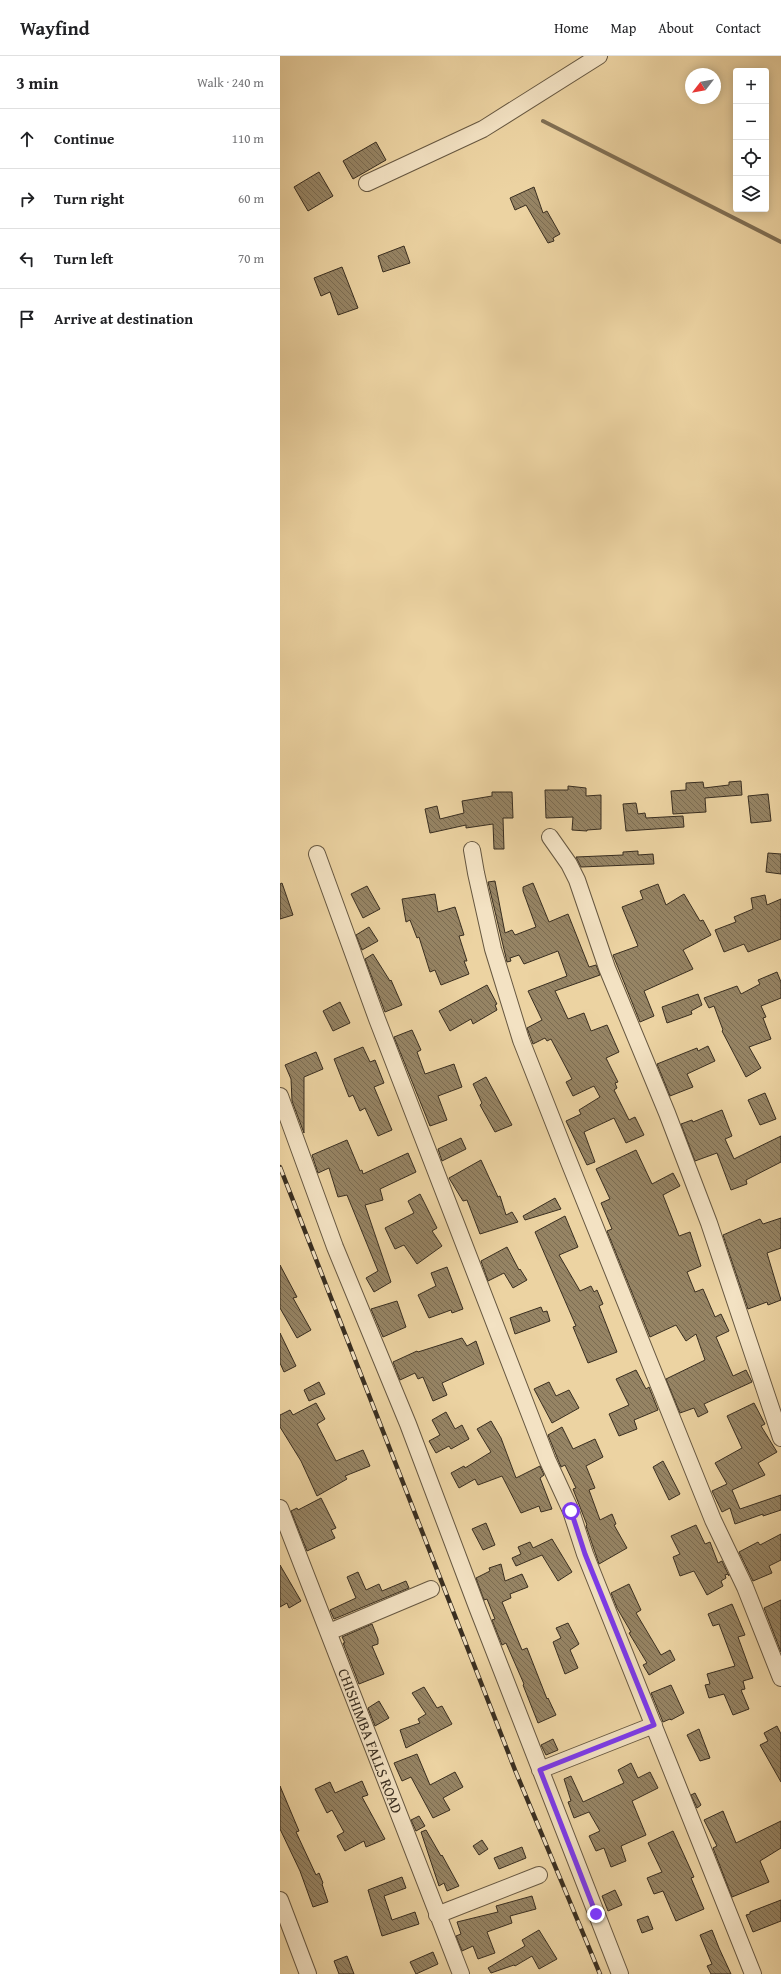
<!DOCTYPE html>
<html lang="en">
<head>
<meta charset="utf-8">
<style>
	body { margin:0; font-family:"Gentium Book Plus",serif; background:#f6f6f6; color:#202124 }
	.controls { position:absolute; right:12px; top:12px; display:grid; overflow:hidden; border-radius:4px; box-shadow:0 2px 10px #0003 }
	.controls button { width:36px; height:36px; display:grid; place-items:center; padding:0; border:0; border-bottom:1px solid #e0e0e0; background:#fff; color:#202124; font:20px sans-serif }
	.compass { position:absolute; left:405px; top:12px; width:36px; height:36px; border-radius:50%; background:#fff; box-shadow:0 2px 10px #0003; rotate:239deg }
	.stop { position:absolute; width:12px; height:12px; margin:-9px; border:3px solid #7c3aed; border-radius:50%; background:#fff }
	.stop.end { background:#7c3aed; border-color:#fff; box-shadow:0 1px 4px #0008 }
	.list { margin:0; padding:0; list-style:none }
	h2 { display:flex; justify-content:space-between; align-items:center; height:52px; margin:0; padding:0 16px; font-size:17px }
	h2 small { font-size:13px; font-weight:400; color:#757577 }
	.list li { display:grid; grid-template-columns:26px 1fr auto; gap:12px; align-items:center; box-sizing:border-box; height:60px; padding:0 16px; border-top:1px solid #e0e0e0 }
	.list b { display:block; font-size:15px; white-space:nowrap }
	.list em { font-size:13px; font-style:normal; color:#757577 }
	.icon { flex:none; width:22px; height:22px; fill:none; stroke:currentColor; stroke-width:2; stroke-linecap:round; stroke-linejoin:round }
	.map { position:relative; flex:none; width:501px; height:1918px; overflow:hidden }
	header { display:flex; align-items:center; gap:24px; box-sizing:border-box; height:56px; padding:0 20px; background:#fff; border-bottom:1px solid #e0e0e0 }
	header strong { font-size:19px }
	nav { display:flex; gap:22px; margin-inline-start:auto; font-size:14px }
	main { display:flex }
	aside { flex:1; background:#fff }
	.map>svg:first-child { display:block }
</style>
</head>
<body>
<header>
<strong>Wayfind</strong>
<nav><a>Home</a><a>Map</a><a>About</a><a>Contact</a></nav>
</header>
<main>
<aside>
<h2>3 min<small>Walk · 240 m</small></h2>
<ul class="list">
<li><svg class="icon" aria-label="ahead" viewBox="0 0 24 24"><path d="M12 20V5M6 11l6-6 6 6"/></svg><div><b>Continue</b></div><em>110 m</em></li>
<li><svg class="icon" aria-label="right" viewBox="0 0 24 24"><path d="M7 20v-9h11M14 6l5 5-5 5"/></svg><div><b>Turn right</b></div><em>60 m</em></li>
<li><svg class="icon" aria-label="left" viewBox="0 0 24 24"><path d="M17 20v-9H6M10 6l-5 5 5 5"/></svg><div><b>Turn left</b></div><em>70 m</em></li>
<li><svg class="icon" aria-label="arrive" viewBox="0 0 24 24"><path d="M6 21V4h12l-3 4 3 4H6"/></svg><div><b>Arrive at destination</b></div></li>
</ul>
</aside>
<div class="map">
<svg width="501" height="1918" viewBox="0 0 501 1918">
	<defs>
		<pattern id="building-back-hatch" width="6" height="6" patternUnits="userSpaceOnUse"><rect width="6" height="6" fill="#968464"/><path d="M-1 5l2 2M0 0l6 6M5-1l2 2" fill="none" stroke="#7b6c52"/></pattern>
	</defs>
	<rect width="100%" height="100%" fill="#ecd3a2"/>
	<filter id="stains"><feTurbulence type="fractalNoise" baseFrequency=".005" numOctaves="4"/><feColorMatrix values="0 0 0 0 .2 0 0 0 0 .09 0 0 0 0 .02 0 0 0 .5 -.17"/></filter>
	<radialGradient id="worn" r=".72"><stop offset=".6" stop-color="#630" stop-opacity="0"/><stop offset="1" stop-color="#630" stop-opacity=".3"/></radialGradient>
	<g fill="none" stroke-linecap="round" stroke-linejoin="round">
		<path stroke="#806f54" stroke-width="4" d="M 263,65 L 501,186"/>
	</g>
	<path fill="url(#building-back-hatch)" stroke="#392e20" d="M 96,86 L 106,104 L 73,123 L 63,105 Z
		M 39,116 L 53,140 L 28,155 L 14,131 Z
		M 254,131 L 263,157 L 267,155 L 280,178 L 273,182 L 274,185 L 268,187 L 246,149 L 235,154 L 230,142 Z
		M 124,190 L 130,207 L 103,216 L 98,200 Z
		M 62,211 L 78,252 L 58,259 L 50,236 L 41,240 L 34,222 Z
		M 461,725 L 462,739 L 425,742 L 426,756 L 393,758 L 391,735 L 406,734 L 406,727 L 423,726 L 424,732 L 449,729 L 449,726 Z
		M 288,730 L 306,732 L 306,740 L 321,739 L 321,773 L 307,774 L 307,775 L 292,774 L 293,761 L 266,762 L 265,734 L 288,734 Z
		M 212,736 L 232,736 L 233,762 L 223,762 L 224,793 L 214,793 L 213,768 L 186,772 L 186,769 L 150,777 L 145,753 L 157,750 L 160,763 L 184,757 L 182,745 L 212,740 Z
		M 488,738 L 491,765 L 471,767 L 468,740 Z
		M 356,747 L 358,758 L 365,757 L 366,762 L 403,760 L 404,771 L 346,775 L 343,748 Z
		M 358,795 L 358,799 L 373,798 L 374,808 L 301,811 L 296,801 L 343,799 L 343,796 Z
		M 488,797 L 501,798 L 501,818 L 486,816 Z
		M 215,825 L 225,877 L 232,874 L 235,879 L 256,871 L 243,835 L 243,831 L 253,827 L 269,866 L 288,858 L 309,911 L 316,909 L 320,919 L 275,935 L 288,963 L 304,957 L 311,975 L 327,969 L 339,996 L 326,1002 L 338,1026 L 335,1027 L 337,1032 L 334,1034 L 349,1064 L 355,1061 L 364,1079 L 346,1087 L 334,1062 L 304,1076 L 315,1106 L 307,1109 L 286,1065 L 301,1058 L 299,1054 L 320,1041 L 314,1030 L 293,1040 L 286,1026 L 292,1023 L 271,983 L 267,985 L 265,982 L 253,988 L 247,972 L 262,964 L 248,935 L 287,920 L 278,895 L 244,908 L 239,899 L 230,902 L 231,905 L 227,906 L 208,826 Z
		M 2,827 L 13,859 L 0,863 L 0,828 Z
		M 378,828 L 386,849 L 404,838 L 420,865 L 423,864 L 431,879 L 403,894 L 413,913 L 364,935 L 374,960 L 360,966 L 333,899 L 358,890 L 342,851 L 363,843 L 360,835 Z
		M 87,830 L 100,853 L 83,862 L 71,838 Z
		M 155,838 L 158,856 L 175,851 L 184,879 L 179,880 L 187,905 L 184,905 L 189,918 L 161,929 L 155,914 L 150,916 L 139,881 L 137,882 L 130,864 L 126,866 L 122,843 Z
		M 485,839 L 487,849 L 501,843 L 501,883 L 468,896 L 464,888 L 444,896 L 435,874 L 456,866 L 454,861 L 473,853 L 471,842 Z
		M 89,871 L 98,885 L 82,894 L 76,879 Z
		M 93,898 L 110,925 L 111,924 L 122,949 L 105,956 L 85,903 Z
		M 497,916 L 501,926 L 501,942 L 481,950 L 486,961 L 483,962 L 491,983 L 469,991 L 481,1012 L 466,1021 L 442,975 L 443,974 L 434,950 L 429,952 L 424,942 L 457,930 L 461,938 L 480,928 L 478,924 Z
		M 207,929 L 217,948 L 215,949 L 217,954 L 193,968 L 191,963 L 170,975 L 159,955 Z
		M 418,938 L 422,949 L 411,955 L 412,958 L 387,967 L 382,951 Z
		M 60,946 L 70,967 L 53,975 L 43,955 Z
		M 132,974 L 141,994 L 137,996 L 145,1018 L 174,1008 L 182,1031 L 158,1040 L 167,1064 L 150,1070 L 114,981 Z
		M 428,990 L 435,1005 L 407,1018 L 413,1031 L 390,1040 L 377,1008 L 417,992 L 418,995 Z
		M 83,991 L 90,1006 L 95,1004 L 104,1027 L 94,1031 L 112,1074 L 98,1080 L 85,1052 L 80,1055 L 73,1039 L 69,1041 L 54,1003 Z
		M 36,996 L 43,1013 L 24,1021 L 24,1077 L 12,1045 L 11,1023 L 5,1009 Z
		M 206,1021 L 232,1069 L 215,1076 L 200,1049 L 202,1047 L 193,1028 Z
		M 485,1037 L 496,1063 L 480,1069 L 468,1044 Z
		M 442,1054 L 452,1080 L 445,1083 L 454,1103 L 501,1080 L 501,1106 L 466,1124 L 467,1128 L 451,1134 L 437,1097 L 415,1105 L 401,1068 L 412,1064 L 413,1066 Z
		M 181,1082 L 186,1093 L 162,1105 L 158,1093 Z
		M 67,1084 L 80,1115 L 82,1114 L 83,1118 L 128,1097 L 136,1116 L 100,1133 L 103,1144 L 85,1149 L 111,1226 L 94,1236 L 86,1222 L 98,1215 L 67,1139 L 58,1141 L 49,1112 L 38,1117 L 32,1099 Z
		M 356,1094 L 372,1128 L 393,1117 L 400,1130 L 383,1139 L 399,1180 L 410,1176 L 421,1210 L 407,1216 L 415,1236 L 423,1233 L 435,1261 L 441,1258 L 449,1275 L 436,1281 L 453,1320 L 466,1314 L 472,1326 L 424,1348 L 428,1356 L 418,1361 L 414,1352 L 400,1357 L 386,1323 L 425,1304 L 416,1278 L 406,1285 L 396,1269 L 370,1281 L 327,1175 L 332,1173 L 321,1147 L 330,1143 L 316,1113 Z
		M 201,1104 L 218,1141 L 220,1140 L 226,1159 L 232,1156 L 238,1166 L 200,1178 L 187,1144 L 183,1145 L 169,1122 Z
		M 140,1138 L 157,1172 L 152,1175 L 162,1190 L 137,1208 L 124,1189 L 115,1193 L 105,1172 L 134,1157 L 128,1145 Z
		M 275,1142 L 281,1153 L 245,1164 L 243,1160 Z
		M 285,1160 L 298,1191 L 279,1199 L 300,1235 L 311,1230 L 314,1236 L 317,1234 L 323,1248 L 319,1250 L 337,1296 L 308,1307 L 293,1271 L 296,1270 L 255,1176 Z
		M 501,1162 L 501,1192 L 487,1197 L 501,1244 L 488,1249 L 487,1246 L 468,1253 L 443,1179 L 480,1163 L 483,1168 Z
		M 227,1191 L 239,1214 L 240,1213 L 247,1224 L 233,1232 L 224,1217 L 208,1225 L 201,1205 Z
		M 0,1209 L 17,1241 L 13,1242 L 31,1274 L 17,1282 L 0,1252 Z
		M 167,1211 L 183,1253 L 172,1257 L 171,1254 L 149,1262 L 138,1239 L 156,1230 L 151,1217 Z
		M 117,1245 L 126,1271 L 103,1281 L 91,1253 Z
		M 261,1251 L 263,1256 L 267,1255 L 270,1265 L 235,1278 L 230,1262 Z
		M 0,1277 L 16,1310 L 4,1316 L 0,1307 Z
		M 182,1282 L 187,1290 L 196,1285 L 204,1308 L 162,1327 L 167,1339 L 153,1345 L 143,1321 L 138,1323 L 135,1317 L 120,1324 L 113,1306 L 137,1295 L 138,1296 Z
		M 356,1314 L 366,1333 L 369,1331 L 378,1354 L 354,1364 L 357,1373 L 339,1380 L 329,1358 L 349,1349 L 336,1323 Z
		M 39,1326 L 45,1338 L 29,1345 L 24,1334 Z
		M 269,1326 L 276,1340 L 289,1334 L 299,1352 L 272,1367 L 254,1333 Z
		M 36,1347 L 45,1363 L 37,1368 L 56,1405 L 83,1394 L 90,1410 L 65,1420 L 67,1423 L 37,1440 L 21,1405 L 0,1371 L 0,1359 L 10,1354 L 13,1359 Z
		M 474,1347 L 485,1368 L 481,1370 L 497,1396 L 478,1407 L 485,1419 L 452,1434 L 460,1453 L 501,1439 L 501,1454 L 483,1460 L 483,1458 L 455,1468 L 450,1452 L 442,1456 L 432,1435 L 447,1428 L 435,1407 L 462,1392 L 447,1360 Z
		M 166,1356 L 175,1373 L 182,1369 L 189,1383 L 171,1393 L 169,1390 L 156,1397 L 149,1385 L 160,1379 L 152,1364 Z
		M 211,1365 L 221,1382 L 236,1422 L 260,1410 L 264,1419 L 260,1422 L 272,1453 L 261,1456 L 259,1450 L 241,1457 L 222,1420 L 198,1429 L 195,1423 L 179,1432 L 171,1417 L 184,1410 L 185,1412 L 211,1396 L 197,1373 Z
		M 282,1371 L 293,1393 L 315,1383 L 323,1401 L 306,1410 L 315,1432 L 309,1434 L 320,1464 L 332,1458 L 336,1468 L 334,1469 L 347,1492 L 319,1508 L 306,1470 L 307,1469 L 293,1433 L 296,1432 L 285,1409 L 281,1411 L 268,1379 Z
		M 383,1405 L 400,1438 L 389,1444 L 373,1411 Z
		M 41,1442 L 56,1472 L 51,1474 L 55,1482 L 27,1495 L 11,1455 L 17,1452 L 18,1454 Z
		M 206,1467 L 215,1489 L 203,1494 L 192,1473 Z
		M 416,1469 L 425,1488 L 430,1486 L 438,1507 L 442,1505 L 449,1520 L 448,1518 L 445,1519 L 446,1522 L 441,1525 L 443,1530 L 427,1539 L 414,1515 L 400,1520 L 393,1501 L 400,1498 L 391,1480 Z
		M 501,1478 L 501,1504 L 489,1510 L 492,1517 L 473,1525 L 459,1496 L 478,1486 L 480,1489 Z
		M 272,1483 L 292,1516 L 278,1525 L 262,1499 L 236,1510 L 232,1502 L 241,1498 L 238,1491 L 250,1486 L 253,1492 Z
		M 221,1508 L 225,1525 L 242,1518 L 248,1531 L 230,1538 L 231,1542 L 222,1546 L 242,1594 L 247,1592 L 267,1643 L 268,1642 L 276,1659 L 258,1667 L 243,1629 L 244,1628 L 226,1587 L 222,1589 L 212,1564 L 215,1563 L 207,1543 L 204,1544 L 196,1522 L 210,1515 L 209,1512 Z
		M 0,1509 L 21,1545 L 9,1552 L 7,1547 L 0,1551 Z
		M 78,1516 L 86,1534 L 99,1528 L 102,1535 L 126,1525 L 129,1532 L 54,1563 L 50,1554 L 76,1542 L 67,1521 Z
		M 349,1528 L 361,1554 L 356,1557 L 381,1599 L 390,1594 L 395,1604 L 369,1619 L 363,1609 L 367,1607 L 349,1577 L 351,1576 L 337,1552 L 331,1537 Z
		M 501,1544 L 501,1596 L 484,1552 Z
		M 452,1548 L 465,1579 L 458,1581 L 473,1622 L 463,1625 L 465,1633 L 461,1634 L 469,1653 L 453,1659 L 444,1638 L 429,1642 L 425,1629 L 430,1628 L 427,1618 L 455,1610 L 439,1568 L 433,1570 L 428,1558 Z
		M 288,1567 L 299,1588 L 290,1594 L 298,1612 L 285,1618 L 273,1586 L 281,1582 L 276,1572 Z
		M 92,1568 L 98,1583 L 98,1588 L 92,1590 L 104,1618 L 79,1628 L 63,1587 L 65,1587 L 62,1581 Z
		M 391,1629 L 404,1657 L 391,1664 L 390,1663 L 383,1666 L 371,1637 Z
		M 144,1631 L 157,1652 L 162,1650 L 172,1668 L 126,1692 L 120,1674 L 140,1667 L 138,1663 L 146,1658 L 132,1637 Z
		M 99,1645 L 109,1662 L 95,1670 L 88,1652 Z
		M 497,1670 L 501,1678 L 501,1726 L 480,1689 L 488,1685 L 484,1677 Z
		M 419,1673 L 430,1702 L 420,1705 L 407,1679 Z
		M 273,1683 L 278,1694 L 266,1699 L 261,1689 Z
		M 137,1698 L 150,1729 L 175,1716 L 183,1731 L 163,1742 L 170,1754 L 153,1762 L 131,1721 L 122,1725 L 114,1707 Z
		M 351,1707 L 358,1722 L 370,1716 L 378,1732 L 352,1745 L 366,1779 L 341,1790 L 346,1805 L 331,1811 L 324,1792 L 316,1795 L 309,1780 L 320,1775 L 309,1756 L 294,1762 L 288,1746 L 291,1745 L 284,1723 L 291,1720 L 303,1746 L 344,1727 L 338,1714 Z
		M 82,1725 L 88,1739 L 82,1741 L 105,1783 L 86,1791 L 84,1785 L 65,1795 L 57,1780 L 64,1776 L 52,1754 L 47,1757 L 35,1733 L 50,1726 L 55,1737 Z
		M 0,1730 L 19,1775 L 16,1776 L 36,1819 L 39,1817 L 43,1827 L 42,1828 L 48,1846 L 33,1851 L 20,1815 L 0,1773 Z
		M 415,1737 L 421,1749 L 417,1752 L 411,1739 Z
		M 443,1755 L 456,1787 L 501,1765 L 501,1792 L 480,1805 L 489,1826 L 452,1841 L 433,1792 L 437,1790 L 424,1764 Z
		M 139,1760 L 145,1770 L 136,1775 L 131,1764 Z
		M 146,1774 L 161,1800 L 162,1799 L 179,1830 L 167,1835 L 164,1827 L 159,1830 L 141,1776 Z
		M 393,1775 L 414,1821 L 411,1822 L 424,1853 L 396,1865 L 383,1835 L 374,1838 L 367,1822 L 382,1816 L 368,1787 Z
		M 202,1784 L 208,1793 L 199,1799 L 193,1790 Z
		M 242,1791 L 246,1802 L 219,1813 L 214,1802 Z
		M 122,1821 L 126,1832 L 104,1840 L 112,1864 L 135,1856 L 139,1868 L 102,1880 L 88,1834 Z
		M 335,1834 L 342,1849 L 328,1855 L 322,1840 Z
		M 252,1840 L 256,1853 L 230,1860 L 232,1867 L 207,1876 L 215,1897 L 198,1903 L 193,1890 L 182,1895 L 176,1880 L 181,1878 L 177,1866 L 218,1856 L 216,1850 Z
		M 501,1844 L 501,1865 L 473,1876 L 466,1859 L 470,1858 L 470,1856 Z
		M 368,1860 L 373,1873 L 362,1877 L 357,1864 Z
		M 259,1874 L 277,1903 L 259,1913 L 252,1900 L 235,1910 L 234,1909 L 211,1917 L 208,1912 L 245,1890 L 242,1884 Z
		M 432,1874 L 439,1892 L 451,1918 L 431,1918 L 427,1910 L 432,1908 L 420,1879 Z
		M 153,1896 L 158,1908 L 136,1918 L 130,1906 Z
		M 67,1900 L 74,1918 L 59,1918 L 54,1905 Z"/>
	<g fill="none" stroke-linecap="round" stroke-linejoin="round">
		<defs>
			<path id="minor" d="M 87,127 L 203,73 L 319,0
				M 270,781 L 289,808 L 297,824 L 327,912 L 387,1057 L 429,1167 L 501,1382
				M 192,794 L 196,817 L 213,893 L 241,984 L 289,1106 L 433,1464 L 465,1531 L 501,1622
				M 37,798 L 97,963 L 267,1403 L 291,1455 L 305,1498 L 473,1918
				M 0,1040 L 55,1191 L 128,1368 L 197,1551 L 340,1918
				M 0,1452 L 181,1918
				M 49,1576 L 151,1533
				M 260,1714 L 374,1669
				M 0,1844 L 28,1918
				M 157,1859 L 259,1819"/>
		</defs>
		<use href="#minor" stroke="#665740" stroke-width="18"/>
		<use href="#minor" stroke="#f3e2c3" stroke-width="16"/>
		<defs>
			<path id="rail" d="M 0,1111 L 235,1714 L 320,1918"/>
		</defs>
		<use href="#rail" stroke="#392e20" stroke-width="4.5"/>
		<use href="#rail" stroke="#f3e2c3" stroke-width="3" stroke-dasharray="9" stroke-linecap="butt"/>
	</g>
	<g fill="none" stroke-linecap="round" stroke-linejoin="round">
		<path stroke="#7c3aed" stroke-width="5" d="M 291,1455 L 305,1498 L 374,1669 L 260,1714 L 316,1858"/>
	</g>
	<g text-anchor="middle" stroke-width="3" stroke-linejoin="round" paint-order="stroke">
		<g font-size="15" fill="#392e20" stroke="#f3e2c3">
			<text transform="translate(90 1685) rotate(69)" y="5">CHISHIMBA FALLS ROAD</text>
		</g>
	</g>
	<rect width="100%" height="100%" filter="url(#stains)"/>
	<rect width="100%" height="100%" fill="url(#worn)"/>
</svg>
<div class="controls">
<button>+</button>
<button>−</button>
<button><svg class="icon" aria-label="locate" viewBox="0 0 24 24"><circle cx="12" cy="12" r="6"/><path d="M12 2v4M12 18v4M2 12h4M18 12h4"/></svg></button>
<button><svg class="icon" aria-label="layers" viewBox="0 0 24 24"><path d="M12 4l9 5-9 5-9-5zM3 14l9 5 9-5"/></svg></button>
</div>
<svg class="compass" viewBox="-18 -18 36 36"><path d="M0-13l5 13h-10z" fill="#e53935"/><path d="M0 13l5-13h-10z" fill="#757577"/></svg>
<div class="stop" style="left:291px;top:1455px"></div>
<div class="stop end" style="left:316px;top:1858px"></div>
</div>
</main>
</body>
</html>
